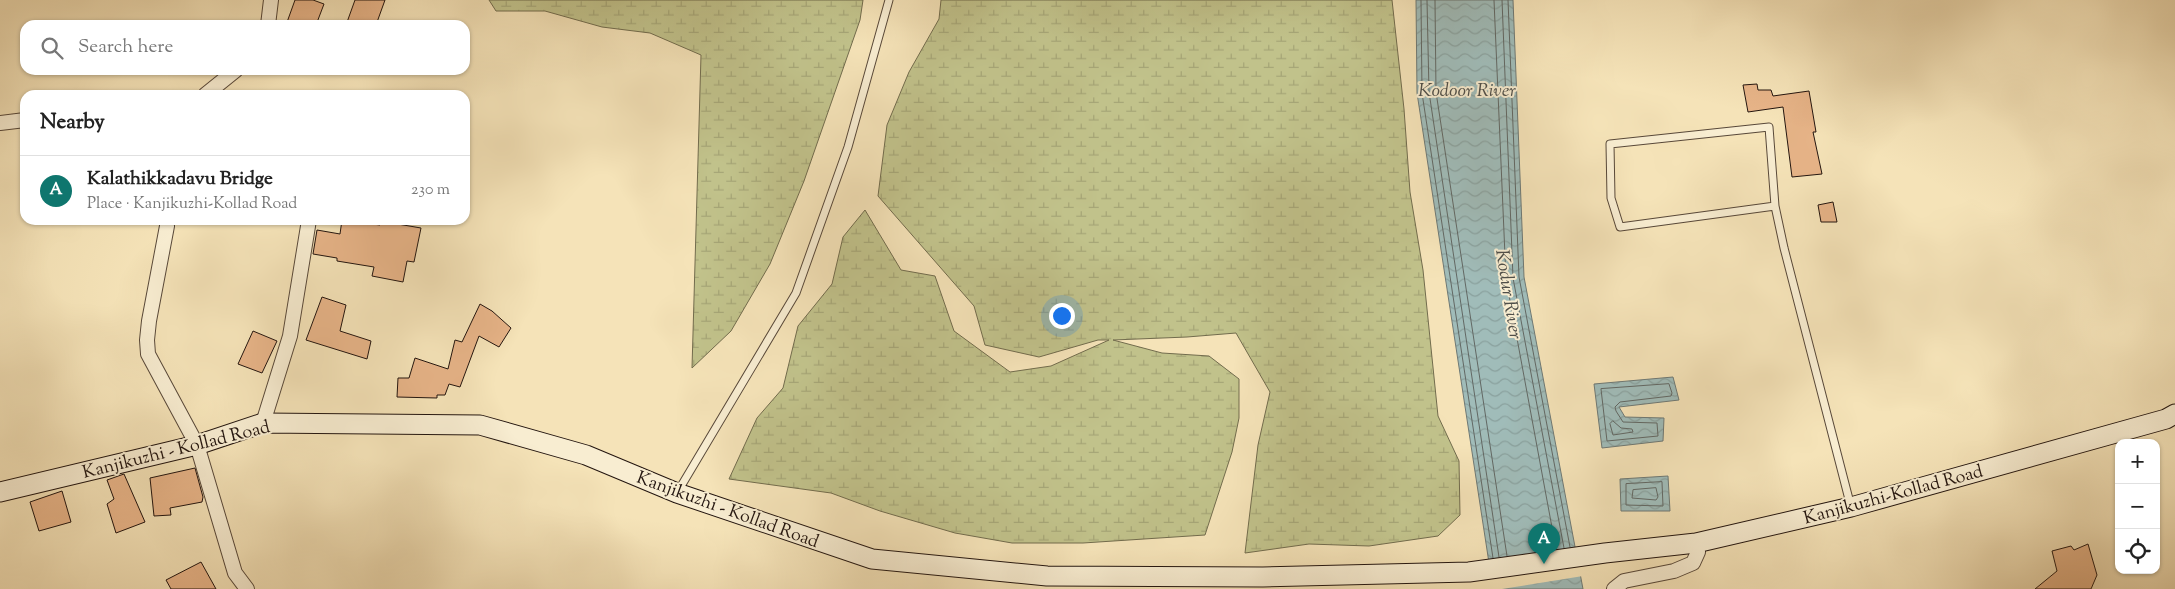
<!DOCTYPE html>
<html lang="en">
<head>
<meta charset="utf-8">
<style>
	body { margin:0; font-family:"Sorts Mill Goudy",serif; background:#f6f6f6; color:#222 }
	.controls { position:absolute; right:15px; bottom:15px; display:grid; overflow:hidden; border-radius:10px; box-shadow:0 1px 4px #0004 }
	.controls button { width:45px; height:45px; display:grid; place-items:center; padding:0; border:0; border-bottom:1px solid #e0e0e0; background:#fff; color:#222; font:25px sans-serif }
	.you { position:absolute; left:1061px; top:315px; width:18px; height:18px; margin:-12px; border:4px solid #fff; border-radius:50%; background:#1a73e8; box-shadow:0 0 0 8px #1a73e833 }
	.badge { display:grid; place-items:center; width:32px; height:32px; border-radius:50%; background:#0f766e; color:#fff; font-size:16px; font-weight:700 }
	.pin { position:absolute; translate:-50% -41px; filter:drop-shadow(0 1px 2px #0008) }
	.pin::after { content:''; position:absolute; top:26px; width:18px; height:15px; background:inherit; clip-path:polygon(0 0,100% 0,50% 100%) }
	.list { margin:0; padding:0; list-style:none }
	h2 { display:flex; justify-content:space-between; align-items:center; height:65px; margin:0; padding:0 20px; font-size:21px }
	h2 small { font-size:16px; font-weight:400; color:#767676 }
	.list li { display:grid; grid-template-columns:32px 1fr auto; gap:15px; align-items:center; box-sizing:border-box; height:70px; padding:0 20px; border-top:1px solid #e0e0e0 }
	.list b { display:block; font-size:19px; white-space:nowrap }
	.list p { margin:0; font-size:16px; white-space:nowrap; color:#767676 }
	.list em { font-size:16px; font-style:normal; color:#767676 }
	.icon { flex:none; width:28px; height:28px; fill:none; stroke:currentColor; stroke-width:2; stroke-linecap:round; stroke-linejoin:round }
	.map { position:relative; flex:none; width:2175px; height:589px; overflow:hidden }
	.search { position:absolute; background:#fff; box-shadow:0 1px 4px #0004; left:20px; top:20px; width:450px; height:55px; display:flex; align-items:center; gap:12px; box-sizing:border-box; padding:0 18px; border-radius:15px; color:#767676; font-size:19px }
	.panel { position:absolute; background:#fff; box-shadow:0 1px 4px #0004; left:20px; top:90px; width:450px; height:135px; border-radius:15px }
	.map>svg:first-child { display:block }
</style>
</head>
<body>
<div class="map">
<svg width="2175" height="589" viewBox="0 0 2175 589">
	<defs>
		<pattern id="wetland-marsh" width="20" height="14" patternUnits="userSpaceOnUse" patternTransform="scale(1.25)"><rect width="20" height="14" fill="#c1c28b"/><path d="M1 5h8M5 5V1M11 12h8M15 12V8" fill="none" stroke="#a6a677"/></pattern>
		<pattern id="water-waves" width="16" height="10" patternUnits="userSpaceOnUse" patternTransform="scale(1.25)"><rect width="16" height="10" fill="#a0bcb9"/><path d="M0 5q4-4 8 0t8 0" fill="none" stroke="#8aa19e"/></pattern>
	</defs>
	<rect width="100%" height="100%" fill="#f5e3b8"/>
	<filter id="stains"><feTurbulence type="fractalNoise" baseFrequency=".004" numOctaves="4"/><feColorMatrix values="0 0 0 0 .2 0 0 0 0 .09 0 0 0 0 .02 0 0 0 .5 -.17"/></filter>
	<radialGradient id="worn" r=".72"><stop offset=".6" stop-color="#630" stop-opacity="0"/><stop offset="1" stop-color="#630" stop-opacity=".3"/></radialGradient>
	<path fill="url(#wetland-marsh)" stroke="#726c4d" d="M 489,0 L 863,0 L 860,20 L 804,181 L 770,264 L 731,331 L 692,368 L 701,55 L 650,33 L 602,27 L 545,11 L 496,11 Z
		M 941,0 L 1392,0 L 1404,109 L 1410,192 L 1423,270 L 1438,416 L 1459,461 L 1460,515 L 1438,536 L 1369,546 L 1309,544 L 1245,553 L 1258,445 L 1270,392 L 1236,333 L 1187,337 L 1113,340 L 1162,353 L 1209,356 L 1239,379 L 1239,418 L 1232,452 L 1205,535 L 1083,543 L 1012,543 L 955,533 L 880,511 L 831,493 L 729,479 L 757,418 L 783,388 L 798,326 L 832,284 L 843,237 L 865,210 L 901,270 L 935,276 L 954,331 L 1010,372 L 1051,366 L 1109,340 L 1098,340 L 1039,357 L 985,345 L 974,306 L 878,196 L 887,125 L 909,72 L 939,19 Z"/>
	<path fill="url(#water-waves)" stroke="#6e7975" d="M 1416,0 L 1513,0 L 1524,277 L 1583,589 L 1493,589 L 1417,93 Z
		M 1673,377 L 1679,400 L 1619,407 L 1625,417 L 1664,418 L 1663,441 L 1602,448 L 1594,384 Z
		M 1668,476 L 1670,511 L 1621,511 L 1620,479 Z"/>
	<path fill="#f5e3b8" d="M 1578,551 L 1583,576 L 1502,589 L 1490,589 L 1487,564 Z"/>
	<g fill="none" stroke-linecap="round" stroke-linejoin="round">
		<path stroke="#626864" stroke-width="1" d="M 1421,0 L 1422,93 L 1493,558
			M 1427,0 L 1429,92 L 1499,557
			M 1435,0 L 1436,92 L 1507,556
			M 1494,0 L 1506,279 L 1556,549
			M 1502,0 L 1513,278 L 1564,548
			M 1508,0 L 1519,277 L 1570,547
			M 1669,384 L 1672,393 L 1671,396 L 1620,402 L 1615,407 L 1616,411 L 1623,422 L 1657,423 L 1658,436 L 1607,441 L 1601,389 Z
			M 1613,421 L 1621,428 L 1632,429 L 1633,432 L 1613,435 L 1610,424 Z
			M 1662,482 L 1663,506 L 1626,505 L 1626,484 Z
			M 1656,488 L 1658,497 L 1656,500 L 1632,498 L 1633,490 Z"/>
	</g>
	<path fill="#e7b488" stroke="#23150f" d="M 295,0 L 313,0 L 324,4 L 316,25 L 286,25 Z
		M 355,0 L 385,0 L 376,25 L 346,25 Z
		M 1757,84 L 1758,90 L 1771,90 L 1773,96 L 1809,91 L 1816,132 L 1813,132 L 1822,174 L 1792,177 L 1783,107 L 1748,112 L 1743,85 Z
		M 1833,202 L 1837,222 L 1821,222 L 1818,205 Z
		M 342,220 L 380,225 L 380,221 L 421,228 L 414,262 L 407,261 L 403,282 L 372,276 L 374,267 L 337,261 L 337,258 L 313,254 L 317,230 L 340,234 Z
		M 322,297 L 346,305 L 340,331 L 371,341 L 367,359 L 306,340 Z
		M 480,304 L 492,311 L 511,328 L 499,347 L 479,336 L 460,387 L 449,384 L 445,395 L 437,395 L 437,398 L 397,397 L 398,378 L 409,378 L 415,358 L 448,369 L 455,340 L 462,342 Z
		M 253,331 L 277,341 L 262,373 L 238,364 Z
		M 195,468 L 203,497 L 202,502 L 170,508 L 171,515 L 154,516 L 150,478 Z
		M 124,474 L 145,522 L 116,533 L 107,504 L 114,499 L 107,480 Z
		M 62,491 L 71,522 L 39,531 L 30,502 Z
		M 2088,544 L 2097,575 L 2091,589 L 2035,589 L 2057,571 L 2052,551 L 2071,546 L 2074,550 Z
		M 201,562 L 216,589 L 171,589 L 166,580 Z"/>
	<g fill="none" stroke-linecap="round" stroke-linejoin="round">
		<defs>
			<path id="lane" d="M 1775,206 L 1620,227 L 1611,198 L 1610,144 L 1769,127 L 1775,206 L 1784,248 L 1851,507
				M 677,493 L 796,293 L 848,147 L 889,0"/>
			<path id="street" d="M 268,25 L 271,0
				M 205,95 L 236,70
				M 0,123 L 25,120
				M 167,226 L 149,321 L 147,340 L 148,354 L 197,445 L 235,573 L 247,589
				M 263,423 L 290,336 L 309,220
				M 1614,589 L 1624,581 L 1674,571 L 1693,563 L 1698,552 L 1696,543"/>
			<path id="secondary" d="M 0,492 L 197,445 L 263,423 L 480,425 L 586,455 L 677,493 L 872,559 L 1047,576 L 1263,577 L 1469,572 L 1605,553 L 1696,543 L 1851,507 L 2166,419 L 2175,414"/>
		</defs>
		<use href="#lane" stroke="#584839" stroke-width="9"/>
		<use href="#street" stroke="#584839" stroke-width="16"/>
		<use href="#secondary" stroke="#23150f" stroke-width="21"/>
		<use href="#lane" stroke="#f8edd1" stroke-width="7"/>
		<use href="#street" stroke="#f8edd1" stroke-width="14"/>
		<use href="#secondary" stroke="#f8edd1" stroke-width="19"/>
	</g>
	<g text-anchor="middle" stroke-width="4" stroke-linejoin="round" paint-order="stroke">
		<g font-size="18" fill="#23150f" stroke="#f8edd1">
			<text transform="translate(176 449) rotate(-14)" y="6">Kanjikuzhi - Kollad Road</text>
			<text transform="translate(1893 494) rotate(-15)" y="6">Kanjikuzhi-Kollad Road</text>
			<text transform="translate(728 509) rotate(20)" y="6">Kanjikuzhi - Kollad Road</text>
		</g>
		<g font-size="19" font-style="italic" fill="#4f4f4a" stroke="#f8edd1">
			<text x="1467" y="96">Kodoor River</text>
			<text transform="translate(1510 294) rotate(81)" y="7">Kodur River</text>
		</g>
	</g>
	<rect width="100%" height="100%" filter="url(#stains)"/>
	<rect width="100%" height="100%" fill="url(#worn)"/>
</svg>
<div class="controls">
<button>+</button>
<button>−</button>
<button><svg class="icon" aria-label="locate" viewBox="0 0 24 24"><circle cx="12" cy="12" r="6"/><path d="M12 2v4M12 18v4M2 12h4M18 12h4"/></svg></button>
</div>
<div class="you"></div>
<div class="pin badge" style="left:1544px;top:564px">A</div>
<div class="search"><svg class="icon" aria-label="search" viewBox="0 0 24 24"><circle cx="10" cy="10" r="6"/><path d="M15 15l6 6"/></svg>Search here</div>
<section class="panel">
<h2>Nearby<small></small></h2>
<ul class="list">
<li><span class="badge">A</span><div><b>Kalathikkadavu Bridge</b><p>Place · Kanjikuzhi-Kollad Road</p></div><em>230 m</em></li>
</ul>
</section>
</div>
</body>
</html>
